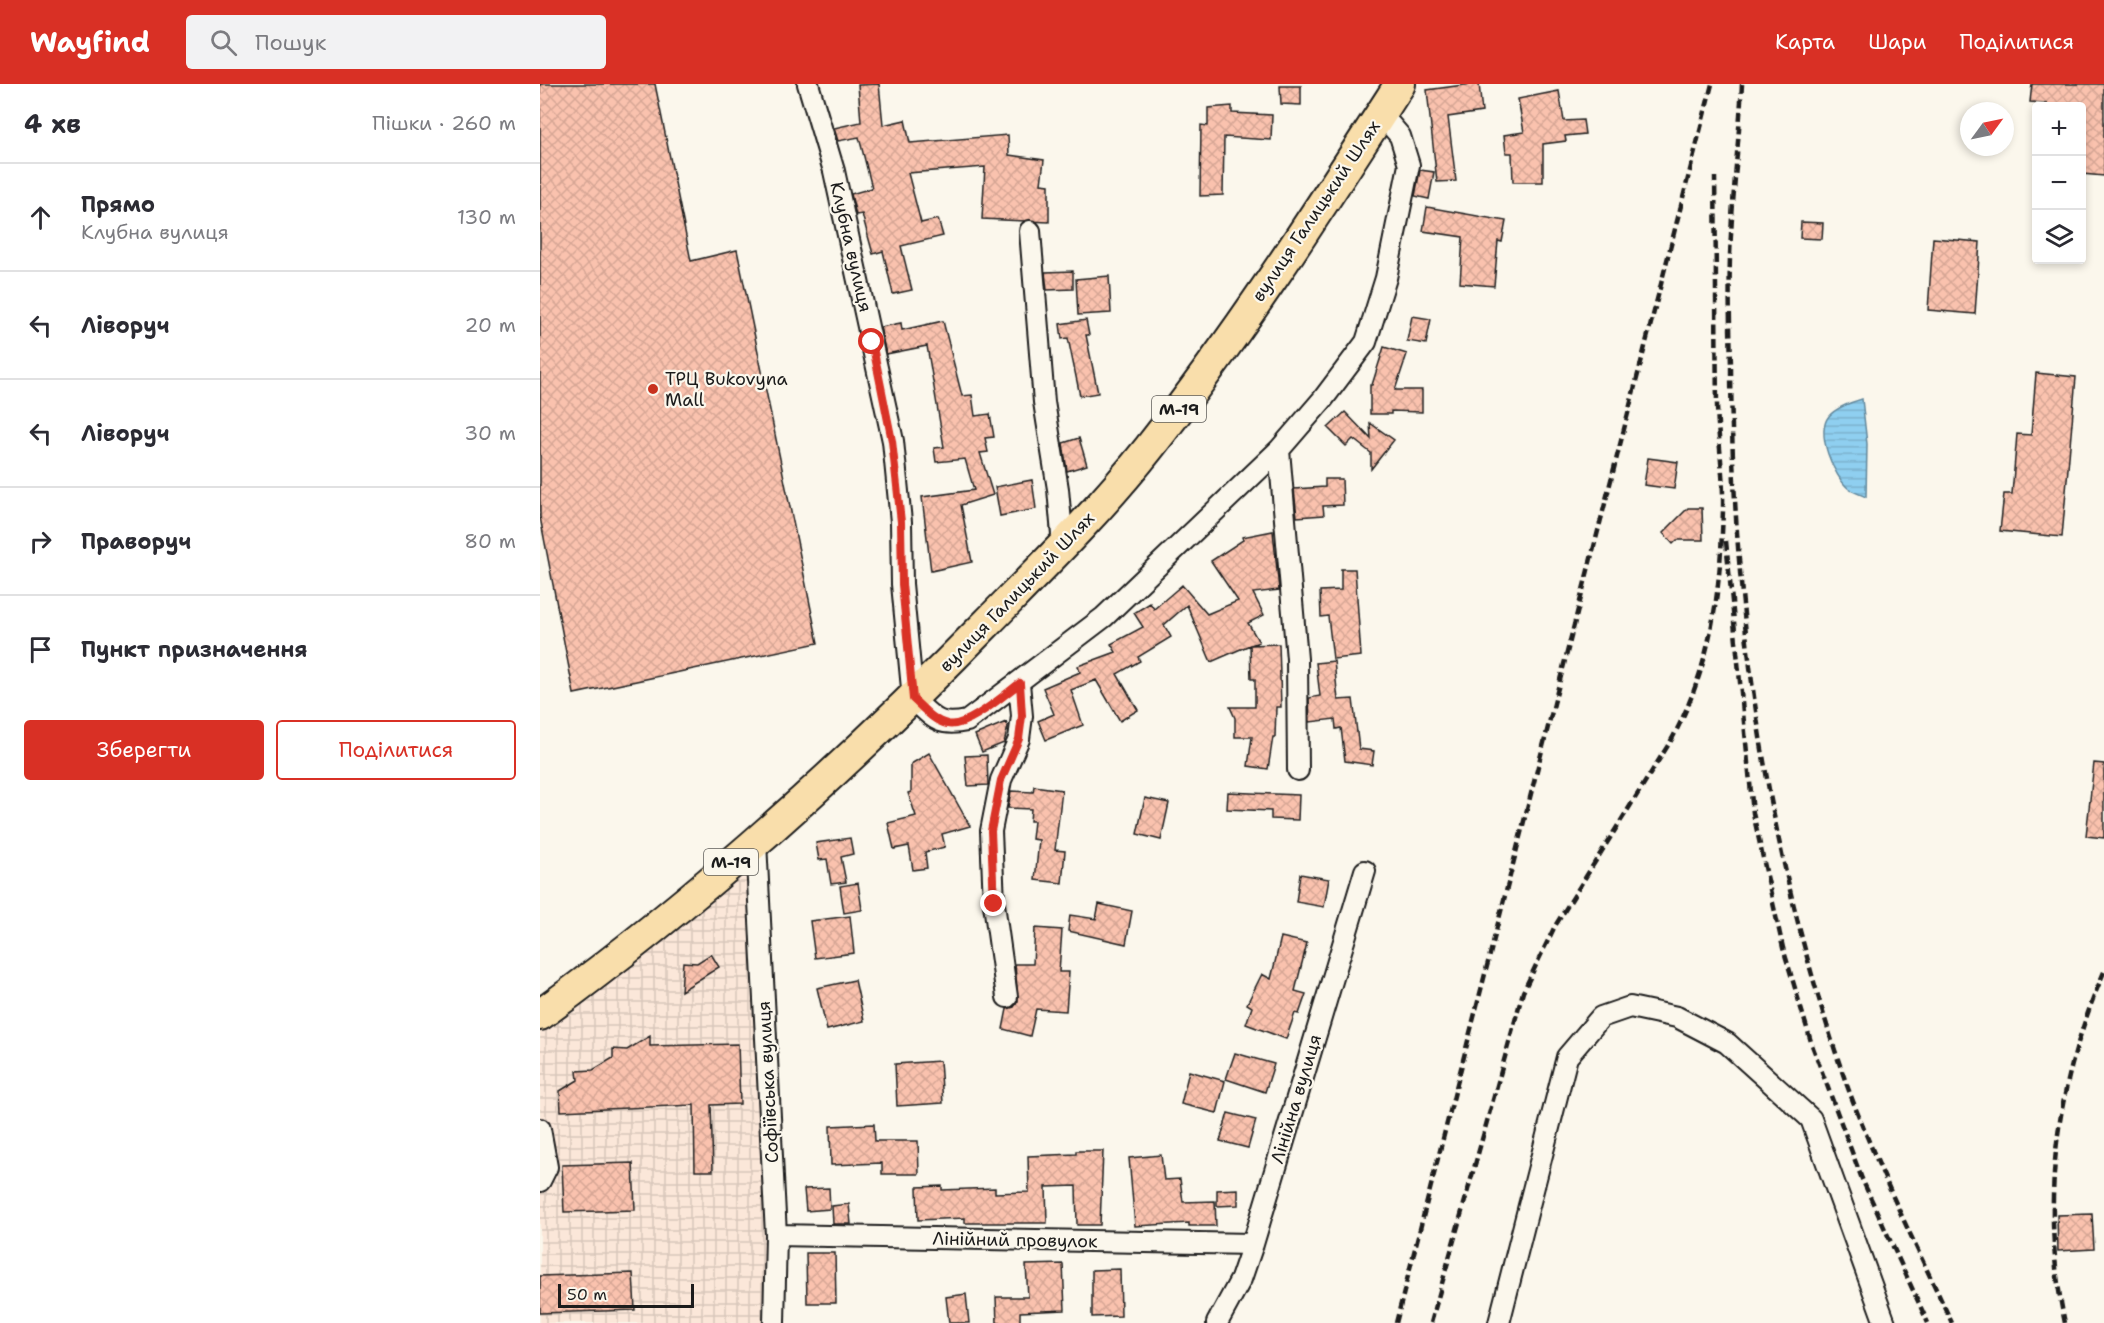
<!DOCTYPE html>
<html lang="uk">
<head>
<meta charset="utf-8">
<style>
	body { margin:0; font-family:"Shantell Sans",sans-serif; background:#f2f2f3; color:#2b2b33 }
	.controls { position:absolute; right:18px; top:18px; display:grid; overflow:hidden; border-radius:6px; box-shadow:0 3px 9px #0003 }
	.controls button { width:54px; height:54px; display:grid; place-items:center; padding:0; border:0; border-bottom:2px solid #e1e1e2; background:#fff; color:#2b2b33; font:30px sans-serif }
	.compass { position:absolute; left:1420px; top:18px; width:54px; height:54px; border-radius:50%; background:#fff; box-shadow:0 3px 9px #0003; rotate:57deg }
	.scale { position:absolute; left:18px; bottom:15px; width:136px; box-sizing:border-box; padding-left:6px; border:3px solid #1c1c1c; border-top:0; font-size:16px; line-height:21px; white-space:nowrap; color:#1c1c1c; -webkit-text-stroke:4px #fbf7ec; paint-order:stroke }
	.stop { position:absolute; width:18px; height:18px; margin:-14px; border:4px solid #d93025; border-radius:50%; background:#fff }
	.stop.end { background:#d93025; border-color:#fff; box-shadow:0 2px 6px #0008 }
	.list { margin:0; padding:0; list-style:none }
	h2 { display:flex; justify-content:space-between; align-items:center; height:78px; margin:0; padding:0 24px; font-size:26px }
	h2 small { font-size:20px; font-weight:400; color:#7c7c81 }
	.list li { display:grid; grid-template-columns:39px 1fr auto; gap:18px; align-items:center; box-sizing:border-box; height:108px; padding:0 24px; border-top:2px solid #e1e1e2 }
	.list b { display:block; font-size:22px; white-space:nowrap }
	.list p { margin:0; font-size:20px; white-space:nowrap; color:#7c7c81 }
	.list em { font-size:20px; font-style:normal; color:#7c7c81 }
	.actions { display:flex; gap:12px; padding:18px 24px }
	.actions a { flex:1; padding:14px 0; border:2px solid #d93025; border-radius:6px; text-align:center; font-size:21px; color:#d93025 }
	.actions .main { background:#d93025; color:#fff }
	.icon { flex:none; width:33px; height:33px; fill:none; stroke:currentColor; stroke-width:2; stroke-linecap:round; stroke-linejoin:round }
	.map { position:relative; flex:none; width:1564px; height:1239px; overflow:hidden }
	header { display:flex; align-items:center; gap:36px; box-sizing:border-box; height:84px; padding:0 30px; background:#d93025; color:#fff }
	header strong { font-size:28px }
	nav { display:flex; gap:33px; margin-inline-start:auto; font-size:21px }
	.search { width:420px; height:54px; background:#f2f2f3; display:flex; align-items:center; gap:15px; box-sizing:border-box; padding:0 21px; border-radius:6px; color:#7c7c81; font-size:22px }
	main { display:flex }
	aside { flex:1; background:#fff }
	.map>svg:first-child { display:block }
</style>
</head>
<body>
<header>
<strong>Wayfind</strong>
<div class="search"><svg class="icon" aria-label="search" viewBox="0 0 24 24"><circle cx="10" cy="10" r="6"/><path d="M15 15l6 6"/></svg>Пошук</div>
<nav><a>Карта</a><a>Шари</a><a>Поділитися</a></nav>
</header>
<main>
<aside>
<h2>4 хв<small>Пішки · 260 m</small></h2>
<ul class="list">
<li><svg class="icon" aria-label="ahead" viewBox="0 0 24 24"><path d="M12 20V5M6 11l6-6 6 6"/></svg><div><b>Прямо</b><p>Клубна вулиця</p></div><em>130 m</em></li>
<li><svg class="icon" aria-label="left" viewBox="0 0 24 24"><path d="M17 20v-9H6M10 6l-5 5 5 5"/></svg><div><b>Ліворуч</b></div><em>20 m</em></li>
<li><svg class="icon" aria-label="left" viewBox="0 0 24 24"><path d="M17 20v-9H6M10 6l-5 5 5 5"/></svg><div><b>Ліворуч</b></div><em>30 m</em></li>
<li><svg class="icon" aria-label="right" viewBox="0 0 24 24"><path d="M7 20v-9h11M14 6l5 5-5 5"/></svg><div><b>Праворуч</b></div><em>80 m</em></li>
<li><svg class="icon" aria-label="arrive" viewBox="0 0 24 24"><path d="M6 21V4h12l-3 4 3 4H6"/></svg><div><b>Пункт призначення</b></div></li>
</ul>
<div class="actions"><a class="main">Зберегти</a><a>Поділитися</a></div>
</aside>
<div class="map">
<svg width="1564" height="1239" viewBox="0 0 1564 1239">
	<defs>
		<pattern id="industrial-grid" width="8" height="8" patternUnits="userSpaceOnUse" patternTransform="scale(1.5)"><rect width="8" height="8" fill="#fbe7d9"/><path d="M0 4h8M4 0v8" fill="none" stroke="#d7c6ba"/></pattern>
		<pattern id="water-rules" width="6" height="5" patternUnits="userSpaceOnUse" patternTransform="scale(1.5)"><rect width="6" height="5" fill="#8fcff0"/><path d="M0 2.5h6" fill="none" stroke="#7bb1cd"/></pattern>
		<pattern id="building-cross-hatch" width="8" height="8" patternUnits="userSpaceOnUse" patternTransform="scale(1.5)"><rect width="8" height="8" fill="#fac2ae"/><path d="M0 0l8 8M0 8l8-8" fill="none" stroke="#d6a695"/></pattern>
	</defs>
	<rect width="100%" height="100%" fill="#fbf7ec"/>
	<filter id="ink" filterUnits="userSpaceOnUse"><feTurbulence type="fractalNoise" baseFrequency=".0167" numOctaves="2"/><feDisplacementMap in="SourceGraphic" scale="12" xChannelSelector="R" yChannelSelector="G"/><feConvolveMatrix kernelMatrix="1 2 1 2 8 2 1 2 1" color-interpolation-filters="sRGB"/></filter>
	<g filter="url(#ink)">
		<path fill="url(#industrial-grid)" d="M 218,748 L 238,1239 L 0,1239 L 0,928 Z"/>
		<path fill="url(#water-rules)" stroke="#61879b" stroke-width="1.5" d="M 1322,315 L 1327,360 L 1326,413 C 1320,410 1313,408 1309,405 C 1294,393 1275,349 1289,332 C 1296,324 1312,318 1322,315 Z"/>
		<path fill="url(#building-cross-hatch)" stroke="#1c1c1c" stroke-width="1.5" d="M 0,0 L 115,0 L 151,177 L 197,166 L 278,559 L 34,610 L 0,433 Z
			M 339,0 L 343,41 L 365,36 L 370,59 L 468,51 L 469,71 L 504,76 L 501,100 L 509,101 L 509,138 L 442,135 L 445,83 L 368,89 L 381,139 L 398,135 L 403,152 L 361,162 L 372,206 L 353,210 L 343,167 L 333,170 L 322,130 L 316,131 L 311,110 L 332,104 L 319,53 L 298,57 L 294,44 L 321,38 L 318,1 Z
			M 931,0 L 939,0 L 942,28 L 908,33 L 916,97 L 897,98 L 887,6 Z
			M 1492,0 L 1564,0 L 1564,92 L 1542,90 L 1542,22 L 1506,22 L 1507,19 L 1490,18 Z
			M 740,2 L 761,2 L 761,21 L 741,20 Z
			M 1019,7 L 1024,37 L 1043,36 L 1045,50 L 1025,52 L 1026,57 L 1003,60 L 1003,98 L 973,98 L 972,69 L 966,69 L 964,51 L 984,48 L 978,15 Z
			M 692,22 L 692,29 L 732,31 L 731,56 L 684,53 L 683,111 L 660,112 L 661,41 L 668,42 L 668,24 Z
			M 880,86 L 894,88 L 889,115 L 875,112 Z
			M 887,123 L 966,137 L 962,158 L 958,157 L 954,202 L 920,199 L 923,153 L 883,147 Z
			M 1261,138 L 1283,139 L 1282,155 L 1260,154 Z
			M 1393,154 L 1440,158 L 1435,230 L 1388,226 Z
			M 533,187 L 533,205 L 507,206 L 505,188 Z
			M 569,192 L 571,229 L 538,231 L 536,195 Z
			M 872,232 L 891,235 L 886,260 L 867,257 Z
			M 546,236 L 549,251 L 546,251 L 558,309 L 540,312 L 528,254 L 522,255 L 520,240 Z
			M 403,237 L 422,312 L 432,311 L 435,332 L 450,330 L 454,353 L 445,354 L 448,368 L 440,369 L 453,411 L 421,421 L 432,478 L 391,487 L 382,413 L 434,406 L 425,375 L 396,378 L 394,364 L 404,363 L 387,262 L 346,270 L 340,243 L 361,239 L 362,246 Z
			M 844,263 L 867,270 L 855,306 L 882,306 L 882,328 L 851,327 L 851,330 L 830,330 L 830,301 L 832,301 Z
			M 1496,289 L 1536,293 L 1522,453 L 1460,447 L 1464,410 L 1472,410 L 1477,350 L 1491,351 Z
			M 805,328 L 831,355 L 830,339 L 854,356 L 831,385 L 831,369 L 813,355 L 806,362 L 788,344 Z
			M 539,354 L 547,381 L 527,387 L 523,359 Z
			M 1108,374 L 1138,378 L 1134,405 L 1104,401 Z
			M 785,395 L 802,395 L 803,421 L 783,422 L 784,431 L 757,433 L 754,405 L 785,403 Z
			M 492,396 L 496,425 L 460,432 L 455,403 Z
			M 1148,424 L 1162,424 L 1163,456 L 1137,456 L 1133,460 L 1123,449 Z
			M 733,447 L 739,506 L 713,509 L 724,531 L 708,539 L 719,558 L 711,561 L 739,560 L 741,623 L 736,623 L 735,653 L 733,653 L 728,685 L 708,682 L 712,653 L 695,653 L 695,634 L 690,623 L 715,623 L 715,595 L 711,595 L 710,561 L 671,578 L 647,521 L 624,541 L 631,553 L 598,573 L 600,577 L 577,590 L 598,626 L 580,637 L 556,596 L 531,606 L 543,641 L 506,656 L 498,637 L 514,630 L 503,604 L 540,588 L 538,582 L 576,568 L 571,560 L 603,543 L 594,529 L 610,519 L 614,525 L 642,501 L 667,530 L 698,517 L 671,477 L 703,456 L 702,453 Z
			M 801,485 L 815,485 L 821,572 L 793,575 L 788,532 L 781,533 L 780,507 L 801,506 Z
			M 794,577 L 798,616 L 813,615 L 819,665 L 834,667 L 832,681 L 805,677 L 801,644 L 796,645 L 795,635 L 770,638 L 769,614 L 780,612 L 776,579 Z
			M 466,638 L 468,643 L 464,659 L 442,668 L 435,651 Z
			M 389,669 L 430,742 L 402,750 L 405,763 L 385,768 L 387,784 L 373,786 L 369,762 L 354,765 L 348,739 L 376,732 L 368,709 L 371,708 L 371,680 Z
			M 447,671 L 448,701 L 428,702 L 425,672 Z
			M 1554,679 L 1564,680 L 1564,754 L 1546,752 Z
			M 494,702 L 522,706 L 515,766 L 525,767 L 522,799 L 495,796 L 499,756 L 492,755 L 494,737 L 490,737 L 491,725 L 468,724 L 471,707 L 493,708 Z
			M 688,708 L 759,711 L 758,736 L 731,735 L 731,727 L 687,725 Z
			M 605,714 L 629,719 L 621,756 L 597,750 Z
			M 310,754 L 313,770 L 301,773 L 306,798 L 291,800 L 287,775 L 279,776 L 276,759 Z
			M 760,790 L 789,795 L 784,823 L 756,818 Z
			M 318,799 L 322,826 L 304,829 L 300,802 Z
			M 559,820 L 592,827 L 586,860 L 528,847 L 530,831 L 556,835 Z
			M 310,832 L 314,869 L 275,874 L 270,837 Z
			M 495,844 L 522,846 L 519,888 L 529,888 L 526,927 L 496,925 L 490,952 L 463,945 L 467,925 L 474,923 L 478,917 L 475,880 L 493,880 Z
			M 741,853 L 767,859 L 755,907 L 766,910 L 759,930 L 755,929 L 746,955 L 706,940 L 712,923 L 707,920 L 722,890 L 731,895 Z
			M 171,870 L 179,883 L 141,907 L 143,878 L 157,879 Z
			M 315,896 L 324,937 L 287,946 L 277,904 Z
			M 110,952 L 110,962 L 198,960 L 200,1020 L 171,1021 L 173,1087 L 155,1087 L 154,1021 L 21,1027 L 20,1007 L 38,996 L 37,987 L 53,986 L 73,974 L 73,965 L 87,966 Z
			M 695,969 L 734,980 L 725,1008 L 686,995 Z
			M 400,977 L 403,1019 L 357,1022 L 355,980 Z
			M 649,987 L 685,997 L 677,1029 L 641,1020 Z
			M 688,1029 L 716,1036 L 708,1064 L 680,1057 Z
			M 334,1040 L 335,1057 L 378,1057 L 379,1090 L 342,1090 L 342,1079 L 291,1081 L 290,1042 Z
			M 536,1067 L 563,1067 L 560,1141 L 537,1141 L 536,1102 L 506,1103 L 507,1139 L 425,1139 L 425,1134 L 378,1136 L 377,1103 L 402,1102 L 402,1106 L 455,1104 L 455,1109 L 489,1108 L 488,1072 L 536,1070 Z
			M 621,1071 L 624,1096 L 640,1095 L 643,1118 L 675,1117 L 676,1142 L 649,1142 L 649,1139 L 595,1142 L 589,1074 Z
			M 93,1079 L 95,1126 L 24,1128 L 22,1081 Z
			M 289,1104 L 290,1125 L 266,1127 L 264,1105 Z
			M 698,1105 L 698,1121 L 677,1122 L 677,1106 Z
			M 309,1120 L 311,1140 L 293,1140 L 292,1122 Z
			M 1552,1130 L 1554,1165 L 1518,1167 L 1517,1131 Z
			M 266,1169 L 295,1169 L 296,1219 L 267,1219 Z
			M 523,1180 L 525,1226 L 480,1228 L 480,1239 L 457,1239 L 456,1213 L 488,1213 L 486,1181 Z
			M 580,1185 L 581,1232 L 552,1233 L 552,1186 Z
			M 93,1189 L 95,1226 L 0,1229 L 0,1192 Z
			M 426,1210 L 429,1239 L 409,1239 L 406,1213 Z"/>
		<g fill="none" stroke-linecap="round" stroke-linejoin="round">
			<defs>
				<path id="minor" d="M 268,0 L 294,87 L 353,357 L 361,438 L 362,500 L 373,615 C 394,634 397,643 427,637 L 564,533 L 739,366 L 783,315 L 826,258 L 846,194 L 869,81 L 860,52 L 841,30
					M 490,147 L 504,318 L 518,405 L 523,462
					M 739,366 L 757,575 L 758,686
					M 216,758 L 236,1151 L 234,1239
					M 467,913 L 454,820 L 451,747 L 461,696 L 479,655 L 482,632 L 479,599
					M 0,1045 L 7,1083 L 0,1097
					M 236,1151 L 713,1160
					M 677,1239 L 701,1195 L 713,1160 L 825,787
					M 959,1239 L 1027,973 L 1061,933 L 1090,923 L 1137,933 L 1187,959 L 1271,1035 L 1345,1239"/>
				<path id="highway" d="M 0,931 C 160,815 309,680 448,538 C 503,482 560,426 609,364 C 700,249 780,124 860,0"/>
			</defs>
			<use href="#minor" stroke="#1c1c1c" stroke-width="24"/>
			<use href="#highway" stroke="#1c1c1c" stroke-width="34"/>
			<use href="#minor" stroke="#fbf7ec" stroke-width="20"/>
			<use href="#highway" stroke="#f9deab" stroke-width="30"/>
			<path stroke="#1c1c1c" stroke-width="4.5" stroke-dasharray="9 4.5" stroke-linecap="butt" d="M 1202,0 C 1199,57 1192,115 1190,172 C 1189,209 1190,245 1191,281 C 1192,523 1225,764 1304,993 C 1334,1077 1374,1158 1412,1239
				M 1186,457 L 1213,729 L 1243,864 L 1272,961 L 1322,1095 L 1388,1239
				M 856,1239 L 1172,0
				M 891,1239 L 983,908 L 1015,842 L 1132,655 C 1172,580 1180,510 1183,426 C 1184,391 1178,356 1177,321 C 1176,245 1176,169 1175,93
				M 1525,1239 C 1499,1119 1516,999 1564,888"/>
		</g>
	</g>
	<g fill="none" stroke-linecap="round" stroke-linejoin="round" filter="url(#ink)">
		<path stroke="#d93025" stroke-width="8" d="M 332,258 L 352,357 L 361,438 L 362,500 L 373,615 C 383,624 393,637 407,640 C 426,645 464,611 480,599 L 482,632 L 479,655 L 461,696 L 451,747 L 454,820"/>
	</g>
	<circle fill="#c8321e" stroke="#fbf7ec" stroke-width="2" cx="113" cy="305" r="6"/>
	<g text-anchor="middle" stroke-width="4.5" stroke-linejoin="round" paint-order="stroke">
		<g fill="#fbf7ec" stroke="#5f5e5a" stroke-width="1.5">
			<rect x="612" y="312" width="54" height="26" rx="4.5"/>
			<rect x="164" y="765" width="54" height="26" rx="4.5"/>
		</g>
		<g font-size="16" font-weight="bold" fill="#1c1c1c">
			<text x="639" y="331">М-19</text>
			<text x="191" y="784">М-19</text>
		</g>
		<g font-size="18" fill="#1c1c1c" stroke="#fbf7ec">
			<text transform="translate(776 127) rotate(-56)" y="6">вулиця Галицький Шлях</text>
			<text transform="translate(311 163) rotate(77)" y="6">Клубна вулиця</text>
			<text transform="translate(477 508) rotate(-46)" y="6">вулиця Галицький Шлях</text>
			<text transform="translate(228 998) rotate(-93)" y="6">Софіївська вулиця</text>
			<text transform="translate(756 1015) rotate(-73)" y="6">Лінійна вулиця</text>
			<text transform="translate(475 1156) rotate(1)" y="6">Лінійний провулок</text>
		</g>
		<g font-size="18" fill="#1c1c1c" stroke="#fbf7ec" text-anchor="start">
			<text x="125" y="301">ТРЦ Bukovyna<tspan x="125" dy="21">Mall</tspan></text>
		</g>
	</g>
</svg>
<div class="controls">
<button>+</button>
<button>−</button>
<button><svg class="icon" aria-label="layers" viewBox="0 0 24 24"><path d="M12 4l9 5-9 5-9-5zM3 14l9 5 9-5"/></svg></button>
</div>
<svg class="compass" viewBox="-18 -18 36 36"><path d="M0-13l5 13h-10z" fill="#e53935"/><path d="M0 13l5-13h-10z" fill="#7c7c81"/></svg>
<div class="scale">50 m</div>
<div class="stop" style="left:332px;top:258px"></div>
<div class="stop end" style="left:454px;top:820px"></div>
</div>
</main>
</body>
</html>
